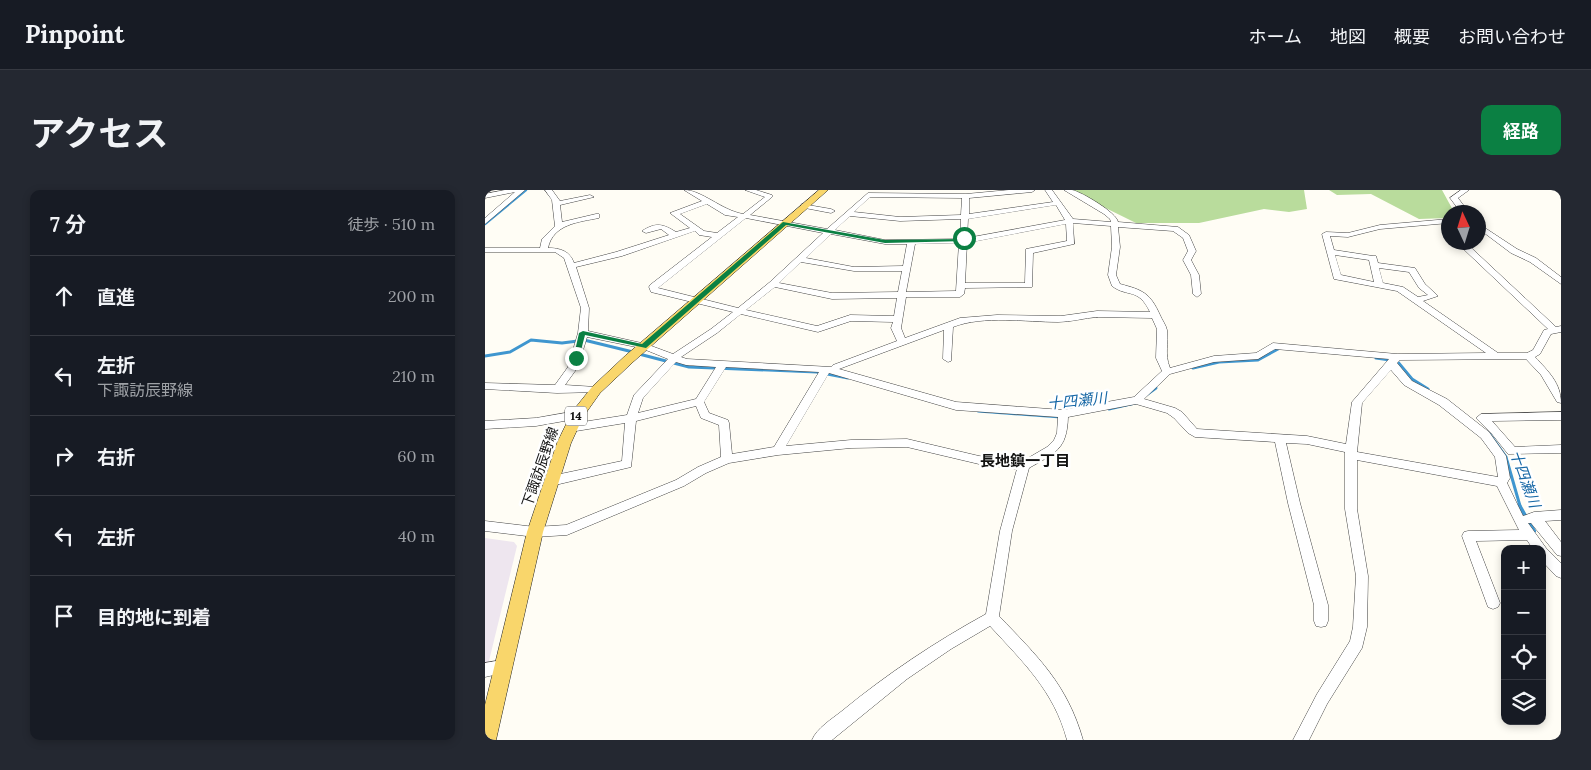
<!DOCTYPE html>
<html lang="ja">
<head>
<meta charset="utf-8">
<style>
	body { margin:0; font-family:Lora,"Noto Sans JP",serif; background:#242831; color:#f1f3f6 }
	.controls { position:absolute; right:15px; bottom:15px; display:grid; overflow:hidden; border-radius:10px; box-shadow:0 2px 8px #0003 }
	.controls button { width:45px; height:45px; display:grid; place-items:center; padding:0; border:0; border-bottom:1px solid #363941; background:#171b24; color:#f1f3f6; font:25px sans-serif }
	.compass { position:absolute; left:956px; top:15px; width:45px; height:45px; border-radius:50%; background:#171b24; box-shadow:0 2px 8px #0003; rotate:356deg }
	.stop { position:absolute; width:15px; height:15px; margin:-11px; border:4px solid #0b8043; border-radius:50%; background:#fff }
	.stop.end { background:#0b8043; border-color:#fff; box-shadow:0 1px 5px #0008 }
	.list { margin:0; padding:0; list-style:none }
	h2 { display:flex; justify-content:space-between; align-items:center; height:65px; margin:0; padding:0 20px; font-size:21px }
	h2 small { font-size:16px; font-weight:400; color:#9ea1a6 }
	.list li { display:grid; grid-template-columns:32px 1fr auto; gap:15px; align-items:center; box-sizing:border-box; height:80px; padding:0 20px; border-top:1px solid #363941 }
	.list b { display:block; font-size:19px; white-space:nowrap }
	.list p { margin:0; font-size:16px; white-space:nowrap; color:#9ea1a6 }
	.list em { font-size:16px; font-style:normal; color:#9ea1a6 }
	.icon { flex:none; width:28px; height:28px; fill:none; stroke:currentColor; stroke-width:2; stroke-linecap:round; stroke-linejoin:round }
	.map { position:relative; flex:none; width:1076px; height:550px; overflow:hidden; border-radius:10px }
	header { display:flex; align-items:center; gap:30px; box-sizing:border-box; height:70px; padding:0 25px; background:#171b24; border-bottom:1px solid #363941 }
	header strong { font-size:24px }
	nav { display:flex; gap:28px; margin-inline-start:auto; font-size:18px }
	.intro { display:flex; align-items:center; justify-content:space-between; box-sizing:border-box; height:120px; padding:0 30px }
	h1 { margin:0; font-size:35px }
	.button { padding:12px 22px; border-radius:10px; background:#0b8043; color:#fff; font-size:18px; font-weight:700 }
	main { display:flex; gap:30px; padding:0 30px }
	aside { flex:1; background:#171b24; border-radius:10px; box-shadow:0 2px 8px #0003 }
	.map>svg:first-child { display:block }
</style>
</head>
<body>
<header>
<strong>Pinpoint</strong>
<nav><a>ホーム</a><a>地図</a><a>概要</a><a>お問い合わせ</a></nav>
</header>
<div class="intro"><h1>アクセス</h1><a class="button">経路</a></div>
<main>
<aside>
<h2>7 分<small>徒歩 · 510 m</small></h2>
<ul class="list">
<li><svg class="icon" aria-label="ahead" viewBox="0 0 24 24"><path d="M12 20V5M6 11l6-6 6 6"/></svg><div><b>直進</b></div><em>200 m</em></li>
<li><svg class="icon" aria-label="left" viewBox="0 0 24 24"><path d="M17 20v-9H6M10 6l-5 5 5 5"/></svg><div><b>左折</b><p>下諏訪辰野線</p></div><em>210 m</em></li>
<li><svg class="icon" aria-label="right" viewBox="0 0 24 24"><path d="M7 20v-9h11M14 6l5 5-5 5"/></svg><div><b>右折</b></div><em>60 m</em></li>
<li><svg class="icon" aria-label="left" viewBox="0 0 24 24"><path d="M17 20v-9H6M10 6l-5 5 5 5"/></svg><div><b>左折</b></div><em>40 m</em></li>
<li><svg class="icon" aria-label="arrive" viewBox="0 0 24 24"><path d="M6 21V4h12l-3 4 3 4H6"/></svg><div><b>目的地に到着</b></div></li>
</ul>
</aside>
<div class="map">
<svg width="1076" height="550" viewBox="0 0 1076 550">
	<rect width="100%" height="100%" fill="#fffdf5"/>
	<path fill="#eee6ef" d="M 0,348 L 29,352 L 32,356 L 3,475 L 0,475 Z"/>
	<path fill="#b9dc9c" d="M 584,0 L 819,0 L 822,19 L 804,22 L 779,19 L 714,33 L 651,33 Z
		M 844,0 L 957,0 L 969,22 L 964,22 L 963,28 L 934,29 L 886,4 L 852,5 Z"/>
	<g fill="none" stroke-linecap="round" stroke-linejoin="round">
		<path stroke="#3f96cf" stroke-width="2.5" d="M 0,34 L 41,0"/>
		<path stroke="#3f96cf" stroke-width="3" d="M 99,150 L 148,162
			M 154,164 L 204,177 L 332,182 L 363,188
			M 0,166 L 25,162 L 46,150 L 77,153 L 93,151
			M 891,168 L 912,171 L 927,189 L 943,199
			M 708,178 L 734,172 L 773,170 L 793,159
			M 624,219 L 650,213 L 671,198
			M 493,221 L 576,227
			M 1003,242 L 1021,267 L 1035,316"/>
		<path stroke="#3f96cf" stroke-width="4" d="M 1034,315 L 1049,341"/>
		<defs>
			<path id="minor" d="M 20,0 L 40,0 L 0,34 L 0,28 L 30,2 L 0,8 L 0,4 Z
				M 60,0 L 67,0 L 75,11 L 105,5 L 109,7 L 75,15 L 77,32 L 111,24 L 114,24 L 114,28 C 94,32 68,34 63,58 C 75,58 85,61 89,73 L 131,62 L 184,45 L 176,39 L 161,43 L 157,41 C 171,32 178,34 191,42 L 205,38 L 185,23 L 217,11 L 199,0 C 217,0 236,20 258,24 L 280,7 L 260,0 L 271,0 L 287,5 L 287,7 L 265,25 L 342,39 L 383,3 L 481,4 L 524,0 L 550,0 L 547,2 L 484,8 L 484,24 L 568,12 L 560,0 L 567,0 L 588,29 L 626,32 L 625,29 L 619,24 L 579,0 C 581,0 584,0 587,0 C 597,2 632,23 633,32 L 693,37 L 704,45 L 711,61 L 706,70 L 714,85 L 716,104 L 712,107 L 708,104 L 706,85 L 698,70 L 703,61 L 698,48 L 688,41 L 633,37 L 635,57 L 631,85 L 635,94 C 658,100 665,103 675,125 C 677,130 681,135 682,140 C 684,154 679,163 685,178 L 729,166 L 771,163 L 788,153 L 912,164 L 1001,163 L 912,101 L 849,89 L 837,44 L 841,42 L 863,43 L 895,35 L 964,29 L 964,33 L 895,39 L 863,47 L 845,46 L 849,60 L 888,66 L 891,66 L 893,73 L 930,78 L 940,94 L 953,106 L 938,111 L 1013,163 L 1042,163 L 1048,160 L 1059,140 L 1063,139 L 971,52 L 980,52 L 1071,137 L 1076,136 L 1076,142 L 1066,144 L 1055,164 L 1050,167 C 1063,181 1076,193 1076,213 L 1072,212 L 1056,185 L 1041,169 L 915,170 L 912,173 L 927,191 L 962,209 L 1004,242 L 1021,266 L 1025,288 L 1022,293 L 1038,326 L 1049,322 L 1076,320 L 1076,330 L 1060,331 L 1076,352 L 1076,366 L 1072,365 L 1046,333 L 1043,333 L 1061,358 L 1076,373 L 1076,388 L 1071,386 L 1057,371 L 1057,359 L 1048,359 L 1042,350 L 991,351 L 1015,413 L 1013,417 L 1008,419 L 1003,417 L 977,346 L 979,342 L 983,341 L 1034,340 L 1012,296 L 872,270 L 872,319 L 883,386 L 882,437 L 877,458 L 842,514 L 824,550 L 808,550 L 832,504 L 865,451 L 868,437 L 871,386 L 860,319 L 860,262 L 822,254 L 801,253 L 815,313 L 843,415 L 843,431 L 841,436 L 836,437 L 831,436 L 829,431 L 829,415 L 803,313 L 790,252 L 710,247 L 703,243 L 689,228 L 682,223 L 651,214 L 583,227 C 582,260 570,263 544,278 L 527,341 L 514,426 C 553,467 582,494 598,550 L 582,550 C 569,501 538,472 505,436 L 466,459 L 422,489 L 347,550 L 327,550 C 332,538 347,529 357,521 C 402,484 450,452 501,424 L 515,341 L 532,279 L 494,274 L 422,257 L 366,258 L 293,265 L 244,273 L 221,283 L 199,296 L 82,345 L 50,347 L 0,341 L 0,331 L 50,337 L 81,335 L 191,290 L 213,277 L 236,267 L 234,235 L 216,228 L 211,216 L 151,231 L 146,277 L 66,296 L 62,294 L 60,291 L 62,288 L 66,286 L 137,271 L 140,233 L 85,242 L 80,238 L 85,234 L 142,225 L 149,205 L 183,169 L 156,158 L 102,147 L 93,177 L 80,195 L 111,197 L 115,198 L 116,200 L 115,202 L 72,203 L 0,199 L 0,193 L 70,195 L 83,177 L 93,143 L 96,118 L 79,68 L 70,62 L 0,62 L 0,58 L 55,58 L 57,49 L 70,36 L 67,10 ZM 385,7 L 477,8 L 476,25 L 415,27 L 369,22 ZM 222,14 L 240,25 L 253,27 L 232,43 L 219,41 L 195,24 ZM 571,15 L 580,30 L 482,48 L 483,29 ZM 365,26 L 415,31 L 476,29 L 475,49 L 400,50 L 350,40 ZM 261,28 L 338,43 L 285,92 L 253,118 L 173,98 ZM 588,33 L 626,36 L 627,57 L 623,85 L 627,96 C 643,108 653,97 665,122 L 612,121 L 576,126 L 512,125 L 475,128 L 420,148 L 416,138 L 421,107 L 475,107 L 479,104 L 480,98 L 547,97 L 548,63 L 589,54 ZM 581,34 L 582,51 L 541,59 L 540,93 L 480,93 L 482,53 ZM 210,41 L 214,45 L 227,47 L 165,95 L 164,97 L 166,102 L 248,122 L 226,139 L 188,164 L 161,154 L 103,141 L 104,118 L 91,77 L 137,66 ZM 346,44 L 400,54 L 422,54 L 418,76 L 369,77 L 321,68 ZM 474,53 L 471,101 L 421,102 L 430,54 ZM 850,65 L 884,70 L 889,92 L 856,85 ZM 316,72 L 369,81 L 417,81 L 413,102 L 347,103 L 294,93 ZM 894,78 L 924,82 L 934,98 L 943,105 L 933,107 L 918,97 L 898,93 ZM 290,97 L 347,109 L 412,108 L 409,126 L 365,125 L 332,136 L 261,120 ZM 256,124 L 333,142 L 366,131 L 408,132 L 406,138 L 412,151 L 348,175 L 346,177 L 202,169 L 196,167 L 232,143 ZM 612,127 L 667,128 L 672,139 L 671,168 L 677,181 L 649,207 L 578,220 L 471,212 L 354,179 L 459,140 L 458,169 L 463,172 L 466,171 L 468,137 C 499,125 541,132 573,132 C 586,132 599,128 612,127 ZM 790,159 L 904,169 L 867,212 L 861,254 L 822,246 L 712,239 L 697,222 L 690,218 L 659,209 L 685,184 L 729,172 L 773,169 ZM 191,172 L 201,175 L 231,177 L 211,209 L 153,223 L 158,208 ZM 241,177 L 334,182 L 289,257 L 247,264 L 244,233 L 243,230 L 224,223 L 219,212 ZM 906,180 L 919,195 L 954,215 L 996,248 L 1010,267 L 1013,287 L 872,262 L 877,213 ZM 344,183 L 471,220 L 573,227 L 572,243 L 569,250 L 562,257 L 538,271 L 494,266 L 422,249 L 366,250 L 301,256 Z
				M 976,0 L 984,0 L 973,8 L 979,16 L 979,22 L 972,22 L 971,16 L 965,8 Z
				M 317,14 L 346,19 L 350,21 L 346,23 L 320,18 L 316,16 Z
				M 994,34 L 1032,59 L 1051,68 L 1076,87 L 1076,94 L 1045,72 L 1026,63 L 994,39 Z
				M 92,221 L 97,225 L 96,228 L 51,236 L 0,239 L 0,231 L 51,228 Z
				M 1076,222 L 1076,230 L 1007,231 L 1030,257 L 1076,255 L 1076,263 L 1023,264 L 1007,244 L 991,228 L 996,224 Z
				M 17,470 L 22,472 L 24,477 L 22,482 L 0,487 L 0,473 Z"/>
			<path id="major" d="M 334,0 L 343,0 L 148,172 L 115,203 L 98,227 L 86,253 L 58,342 L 11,550 L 0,550 L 0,515 L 42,342 L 72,253 L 87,222 L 107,197 L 140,166 Z"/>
		</defs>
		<use href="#minor" stroke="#444" stroke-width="1"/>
		<use href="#major" stroke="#222" stroke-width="1"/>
		<use href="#minor" fill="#fff" fill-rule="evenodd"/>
		<use href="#major" fill="#f9d66b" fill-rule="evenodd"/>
	</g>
	<path fill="#0b8043" d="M 298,32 L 400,50 L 476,49 L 479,46 L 481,51 L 400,53 L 301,35 L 161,158 L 100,145 L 94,168 L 88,170 L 94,143 L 98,141 L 157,154 Z"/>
	<g text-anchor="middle" stroke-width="5" stroke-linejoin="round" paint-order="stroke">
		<rect fill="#fff" stroke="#585858" stroke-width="1" x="80" y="216.5" width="22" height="19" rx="4"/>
		<g font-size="12" font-weight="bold" fill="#111">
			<text x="91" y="230">14</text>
		</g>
		<g font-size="14" fill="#111" stroke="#fff">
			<text transform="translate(55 277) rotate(-71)" y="5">下諏訪辰野線</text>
		</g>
		<g font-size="15" font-style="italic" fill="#1768a6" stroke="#fff">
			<text transform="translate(592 211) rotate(-6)" y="5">十四瀬川</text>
			<text transform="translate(1040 289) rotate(70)" y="5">十四瀬川</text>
		</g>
		<g font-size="15" font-weight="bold" fill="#111" stroke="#fff">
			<text x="540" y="276">長地鎮一丁目</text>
		</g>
	</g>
</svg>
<div class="controls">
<button>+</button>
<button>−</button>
<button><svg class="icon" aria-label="locate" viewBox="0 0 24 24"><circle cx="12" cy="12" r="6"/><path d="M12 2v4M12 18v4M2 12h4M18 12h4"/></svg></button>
<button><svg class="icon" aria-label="layers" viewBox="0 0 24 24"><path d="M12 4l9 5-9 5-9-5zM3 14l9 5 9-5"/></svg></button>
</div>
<svg class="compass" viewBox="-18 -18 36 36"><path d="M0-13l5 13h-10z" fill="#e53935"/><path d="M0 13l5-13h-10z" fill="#9ea1a6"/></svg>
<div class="stop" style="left:479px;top:48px"></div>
<div class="stop end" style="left:91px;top:168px"></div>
</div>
</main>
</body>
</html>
